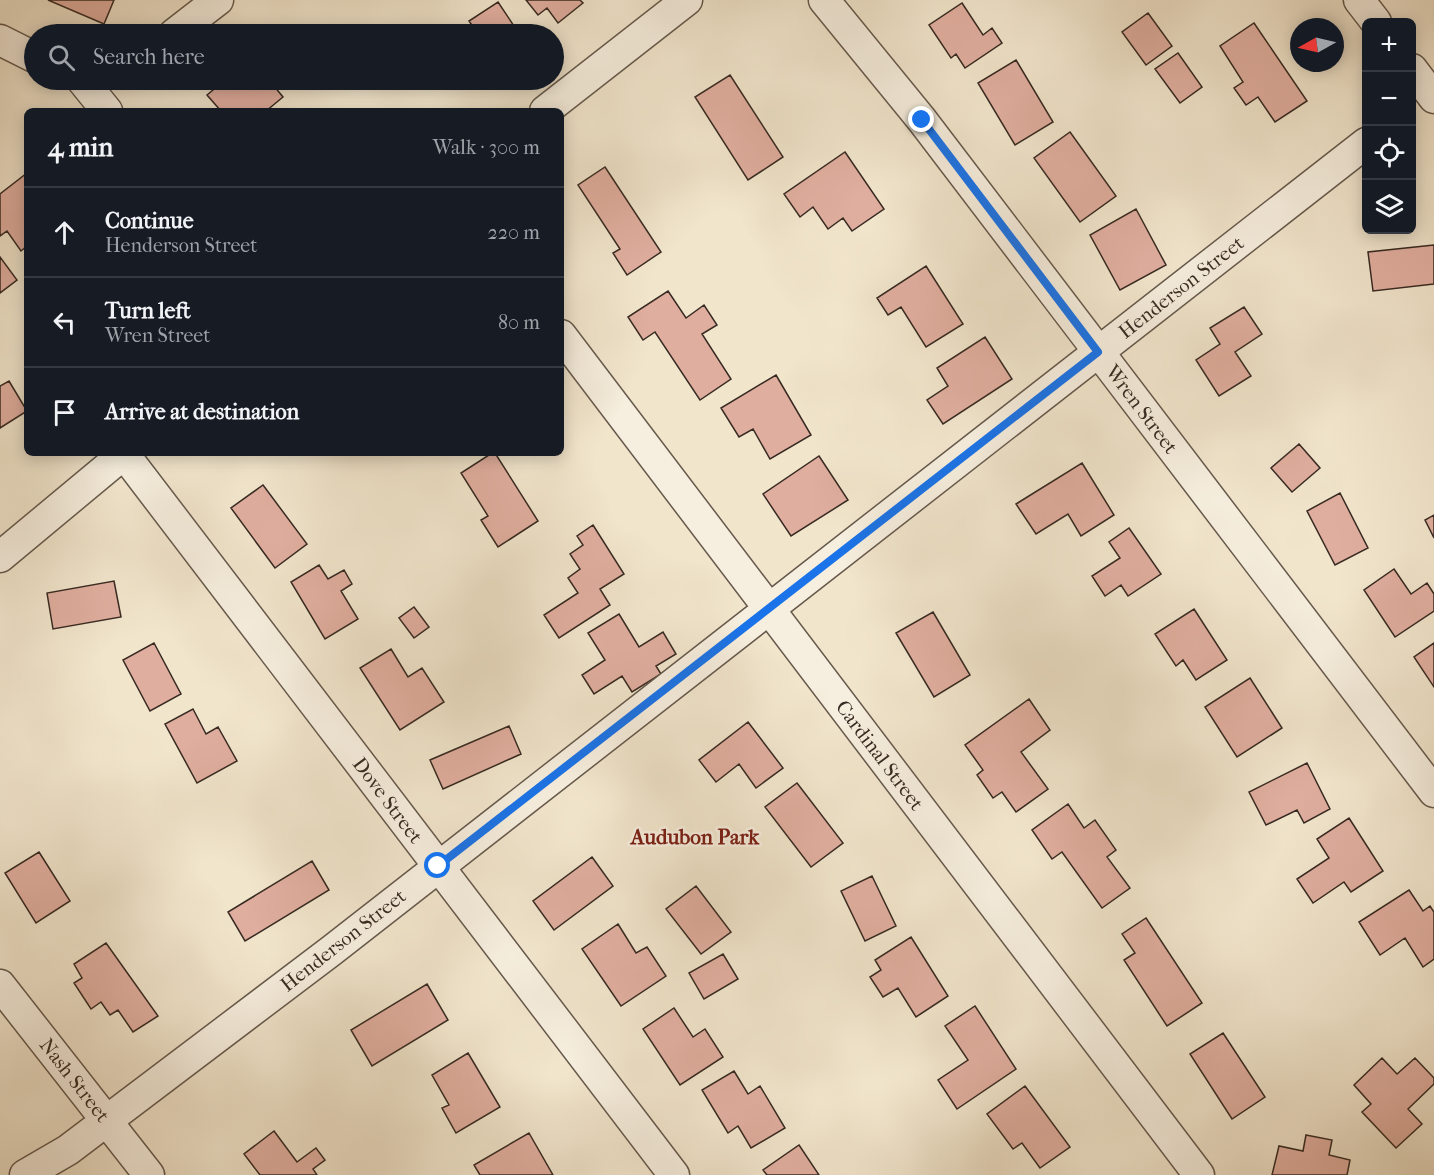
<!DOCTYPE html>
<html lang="en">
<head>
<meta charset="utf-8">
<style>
	body { margin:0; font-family:"IM FELL French Canon",serif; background:#20242c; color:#f1f3f6 }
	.controls { position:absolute; right:18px; top:18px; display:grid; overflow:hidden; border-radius:9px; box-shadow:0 3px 15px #0003 }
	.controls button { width:54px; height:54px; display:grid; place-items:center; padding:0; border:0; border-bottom:2px solid #363941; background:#171b24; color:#f1f3f6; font:30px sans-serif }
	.compass { position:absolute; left:1290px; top:18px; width:54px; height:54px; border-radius:50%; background:#171b24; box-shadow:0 3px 15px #0003; rotate:262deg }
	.stop { position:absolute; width:18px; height:18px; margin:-14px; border:4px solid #1a73e8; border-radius:50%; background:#fff }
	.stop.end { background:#1a73e8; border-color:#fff; box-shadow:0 2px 6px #0008 }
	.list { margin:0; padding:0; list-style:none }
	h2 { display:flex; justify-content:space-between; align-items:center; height:78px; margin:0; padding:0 24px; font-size:26px }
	h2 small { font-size:20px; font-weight:400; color:#9ea1a6 }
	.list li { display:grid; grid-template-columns:39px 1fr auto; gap:18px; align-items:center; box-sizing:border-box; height:90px; padding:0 24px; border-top:2px solid #363941 }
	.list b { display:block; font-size:22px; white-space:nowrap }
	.list p { margin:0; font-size:20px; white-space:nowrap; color:#9ea1a6 }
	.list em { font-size:20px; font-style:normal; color:#9ea1a6 }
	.icon { flex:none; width:33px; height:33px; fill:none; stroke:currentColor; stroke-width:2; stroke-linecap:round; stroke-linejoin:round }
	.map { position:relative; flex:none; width:1434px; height:1175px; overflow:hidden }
	.search { position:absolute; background:#171b24; box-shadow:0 3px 15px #0003; left:24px; top:24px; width:540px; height:66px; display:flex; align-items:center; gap:15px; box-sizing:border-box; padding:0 21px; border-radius:33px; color:#9ea1a6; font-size:22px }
	.panel { position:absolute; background:#171b24; box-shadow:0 3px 15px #0003; left:24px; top:108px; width:540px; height:348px; border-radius:9px }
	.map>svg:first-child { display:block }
</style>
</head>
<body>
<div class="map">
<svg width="1434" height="1175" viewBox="0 0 1434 1175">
	<rect width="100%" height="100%" fill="#f1e5cc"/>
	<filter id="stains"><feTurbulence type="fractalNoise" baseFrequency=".00333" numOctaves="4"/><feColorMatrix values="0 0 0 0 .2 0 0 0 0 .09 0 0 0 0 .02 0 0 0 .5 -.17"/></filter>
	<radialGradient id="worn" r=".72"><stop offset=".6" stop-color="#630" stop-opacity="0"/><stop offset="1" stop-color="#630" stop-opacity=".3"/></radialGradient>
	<path fill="#e0ae9f" stroke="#372a22" stroke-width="1.5" d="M 48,0 L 114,0 L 104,24 Z
		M 526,0 L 580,0 L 583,3 L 558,23 L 547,8 L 538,15 Z
		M 498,2 L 516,29 L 509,34 L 478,34 L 469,21 Z
		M 962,3 L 983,35 L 992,28 L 1002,43 L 965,68 L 956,54 L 951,58 L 929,25 Z
		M 1148,13 L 1172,46 L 1146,65 L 1122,32 Z
		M 1254,23 L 1307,101 L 1275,122 L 1258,97 L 1246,105 L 1234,88 L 1243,82 L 1220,46 Z
		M 1178,53 L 1202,87 L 1180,103 L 1155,69 Z
		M 1016,60 L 1053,122 L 1015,145 L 978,83 Z
		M 730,75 L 783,157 L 748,180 L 695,97 Z
		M 225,80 L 239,80 L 244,85 L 251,80 L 269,80 L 283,97 L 266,111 L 221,111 L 207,95 Z
		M 1070,132 L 1116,196 L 1080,222 L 1034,158 Z
		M 845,152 L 884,209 L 852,231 L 843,218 L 828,229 L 813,207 L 800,217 L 784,194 Z
		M 605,167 L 661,252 L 627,275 L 613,253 L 620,249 L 578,185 Z
		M 27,173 L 27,246 L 21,251 L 7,231 L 0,236 L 0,194 Z
		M 1136,209 L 1166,265 L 1120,290 L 1090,235 Z
		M 1434,245 L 1434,284 L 1373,291 L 1368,252 Z
		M 0,257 L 17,280 L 0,293 Z
		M 926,266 L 963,324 L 926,347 L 901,307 L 888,315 L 877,298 Z
		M 668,291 L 686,318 L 704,305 L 717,325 L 702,334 L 731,379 L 700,400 L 655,332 L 643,340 L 628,317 Z
		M 1244,307 L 1262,334 L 1235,352 L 1251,376 L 1219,396 L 1196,360 L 1220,344 L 1210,328 Z
		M 985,337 L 1012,379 L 943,424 L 927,400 L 948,386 L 937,368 Z
		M 776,375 L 811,435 L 770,459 L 753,429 L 739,437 L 721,408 Z
		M 9,381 L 27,411 L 0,428 L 0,386 Z
		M 1299,444 L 1320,468 L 1292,492 L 1271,468 Z
		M 492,453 L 495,453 L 538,521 L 498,547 L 481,520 L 488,516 L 461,473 Z
		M 819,456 L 848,500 L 791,536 L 763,494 Z
		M 1082,463 L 1114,515 L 1081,536 L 1068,514 L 1036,534 L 1016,504 Z
		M 263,485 L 307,544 L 275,568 L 231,508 Z
		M 1340,493 L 1368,548 L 1335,565 L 1307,511 Z
		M 1434,515 L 1434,538 L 1425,520 Z
		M 593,525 L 624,574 L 600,589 L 610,605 L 559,638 L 544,615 L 578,593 L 568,578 L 580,569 L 570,554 L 583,545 L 577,536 Z
		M 1129,528 L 1161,574 L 1128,596 L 1121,585 L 1105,596 L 1092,576 L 1120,558 L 1109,542 Z
		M 319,565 L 328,579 L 344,570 L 352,584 L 341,591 L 358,619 L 325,639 L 291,582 Z
		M 1394,569 L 1411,594 L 1427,583 L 1434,594 L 1434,611 L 1395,637 L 1364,590 Z
		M 114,581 L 121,617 L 53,629 L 47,593 Z
		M 414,607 L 429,627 L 414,638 L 399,618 Z
		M 1194,609 L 1227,660 L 1196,680 L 1183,660 L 1176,666 L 1155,634 Z
		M 933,612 L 970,675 L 934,697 L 896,633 Z
		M 619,614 L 639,647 L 663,632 L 676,654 L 656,666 L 661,674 L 632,692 L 622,676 L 594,694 L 582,675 L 605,660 L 588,633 Z
		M 154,643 L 181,694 L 150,711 L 123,660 Z
		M 1434,643 L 1434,687 L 1414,657 Z
		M 391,649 L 408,677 L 422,668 L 444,702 L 400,730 L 360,668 Z
		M 1250,678 L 1282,728 L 1237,757 L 1205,707 Z
		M 1029,699 L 1050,730 L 1021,752 L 1048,789 L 1016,812 L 1002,792 L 993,798 L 977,775 L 983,770 L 965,745 Z
		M 193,709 L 206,734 L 218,727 L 237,761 L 197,783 L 165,724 Z
		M 748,722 L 783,768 L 756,788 L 739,764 L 716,782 L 699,760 Z
		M 509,726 L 521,754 L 443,789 L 430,760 Z
		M 1307,763 L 1330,809 L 1304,823 L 1297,810 L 1266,825 L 1249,792 Z
		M 797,783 L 843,843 L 811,867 L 765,807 Z
		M 1068,804 L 1084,828 L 1095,820 L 1116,850 L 1107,857 L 1130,888 L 1102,908 L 1062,852 L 1052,859 L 1032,830 Z
		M 1349,818 L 1383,871 L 1351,892 L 1344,882 L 1313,903 L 1297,879 L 1329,858 L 1317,839 Z
		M 39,852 L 70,901 L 36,923 L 5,873 Z
		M 592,857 L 613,886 L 554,930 L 533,901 Z
		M 312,861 L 329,890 L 245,941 L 228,912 Z
		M 872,876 L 896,926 L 865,941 L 841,891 Z
		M 696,886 L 731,932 L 701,954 L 666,909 Z
		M 1409,890 L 1423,911 L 1430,906 L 1434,912 L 1434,959 L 1423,967 L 1405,938 L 1380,955 L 1359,922 Z
		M 1146,918 L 1202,1003 L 1167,1026 L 1124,960 L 1135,953 L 1122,934 Z
		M 618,924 L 636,953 L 647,947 L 666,976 L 621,1006 L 582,949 Z
		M 911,937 L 948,996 L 916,1017 L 898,988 L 883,997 L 870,977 L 881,970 L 875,960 Z
		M 106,943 L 158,1016 L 133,1032 L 118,1010 L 110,1015 L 101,1002 L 91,1009 L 74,983 L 82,978 L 74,964 Z
		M 723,954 L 738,979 L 704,999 L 689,973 Z
		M 427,984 L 448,1020 L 372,1066 L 351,1030 Z
		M 975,1006 L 1016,1069 L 957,1109 L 938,1080 L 968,1060 L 945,1026 Z
		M 674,1008 L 693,1037 L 705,1029 L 723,1057 L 680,1085 L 643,1029 Z
		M 1223,1033 L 1265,1097 L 1232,1119 L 1190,1054 Z
		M 468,1053 L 500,1107 L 456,1133 L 442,1108 L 449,1105 L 432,1075 Z
		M 1382,1058 L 1397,1074 L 1415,1058 L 1434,1078 L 1434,1084 L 1408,1109 L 1422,1124 L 1396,1148 L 1362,1112 L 1371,1104 L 1354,1085 Z
		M 734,1071 L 748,1094 L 760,1086 L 785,1128 L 751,1148 L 738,1126 L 728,1133 L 702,1090 Z
		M 1025,1086 L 1070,1147 L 1040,1168 L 1022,1143 L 1013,1149 L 987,1114 Z
		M 274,1131 L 297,1162 L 316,1148 L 325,1160 L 313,1169 L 317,1175 L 260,1175 L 244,1154 Z
		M 529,1133 L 553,1175 L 480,1175 L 474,1165 Z
		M 1306,1135 L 1332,1140 L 1329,1155 L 1350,1160 L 1347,1175 L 1272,1175 L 1279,1146 L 1303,1151 Z
		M 799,1145 L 819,1175 L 767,1175 L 763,1170 Z"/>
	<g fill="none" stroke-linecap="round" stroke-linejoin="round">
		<defs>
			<path id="street" d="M 824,0 L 922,120 L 1434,792
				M 1359,0 L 1376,22
				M 174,34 L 218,0
				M 0,40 L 34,57
				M 1412,69 L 1434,98
				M 82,80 L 107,111
				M 545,111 L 687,0
				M 561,335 L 1199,1175
				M 124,454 L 674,1175
				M 0,557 L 125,453
				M 0,985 L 149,1175
				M 25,1175 L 68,1150 L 331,951 L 1366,143"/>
		</defs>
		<use href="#street" stroke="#66594c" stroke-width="33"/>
		<use href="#street" stroke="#f6eede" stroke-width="30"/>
	</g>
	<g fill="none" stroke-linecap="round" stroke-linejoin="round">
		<path stroke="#1a73e8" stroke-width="8" d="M 438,866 L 1098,352 L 922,120"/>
	</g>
	<g text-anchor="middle" stroke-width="5" stroke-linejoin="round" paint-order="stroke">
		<g font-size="20" fill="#372a22" stroke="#f6eede">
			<text transform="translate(1181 287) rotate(-38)" y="7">Henderson Street</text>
			<text transform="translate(1142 409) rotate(53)" y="7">Wren Street</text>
			<text transform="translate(880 755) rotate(53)" y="7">Cardinal Street</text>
			<text transform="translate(388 800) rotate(53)" y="7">Dove Street</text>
			<text transform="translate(343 940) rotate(-38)" y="7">Henderson Street</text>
			<text transform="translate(75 1080) rotate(52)" y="7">Nash Street</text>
		</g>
		<g font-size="21" font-weight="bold" fill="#7a1f14" stroke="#f6eede">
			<text x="695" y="844">Audubon Park</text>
		</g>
	</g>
	<rect width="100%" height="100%" filter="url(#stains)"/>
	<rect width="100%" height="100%" fill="url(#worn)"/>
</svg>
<div class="controls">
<button>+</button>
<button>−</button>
<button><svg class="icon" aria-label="locate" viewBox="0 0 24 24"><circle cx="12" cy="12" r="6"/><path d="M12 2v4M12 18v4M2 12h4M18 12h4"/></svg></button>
<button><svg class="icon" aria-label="layers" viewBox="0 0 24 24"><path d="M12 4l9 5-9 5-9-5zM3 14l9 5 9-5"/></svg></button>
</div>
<svg class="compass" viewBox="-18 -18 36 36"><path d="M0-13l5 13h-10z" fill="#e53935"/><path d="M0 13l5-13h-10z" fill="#9ea1a6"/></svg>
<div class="stop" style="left:438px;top:866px"></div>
<div class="stop end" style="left:922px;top:120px"></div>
<div class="search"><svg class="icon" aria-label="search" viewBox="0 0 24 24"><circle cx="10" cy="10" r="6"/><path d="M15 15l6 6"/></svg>Search here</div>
<section class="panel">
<h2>4 min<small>Walk · 300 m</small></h2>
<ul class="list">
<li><svg class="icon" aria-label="ahead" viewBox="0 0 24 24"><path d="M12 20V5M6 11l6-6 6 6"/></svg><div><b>Continue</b><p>Henderson Street</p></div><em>220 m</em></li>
<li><svg class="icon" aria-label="left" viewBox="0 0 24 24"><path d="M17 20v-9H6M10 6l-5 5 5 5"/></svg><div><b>Turn left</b><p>Wren Street</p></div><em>80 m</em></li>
<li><svg class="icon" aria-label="arrive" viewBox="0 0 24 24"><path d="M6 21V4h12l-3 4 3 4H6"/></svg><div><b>Arrive at destination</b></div></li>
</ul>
</section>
</div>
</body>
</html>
